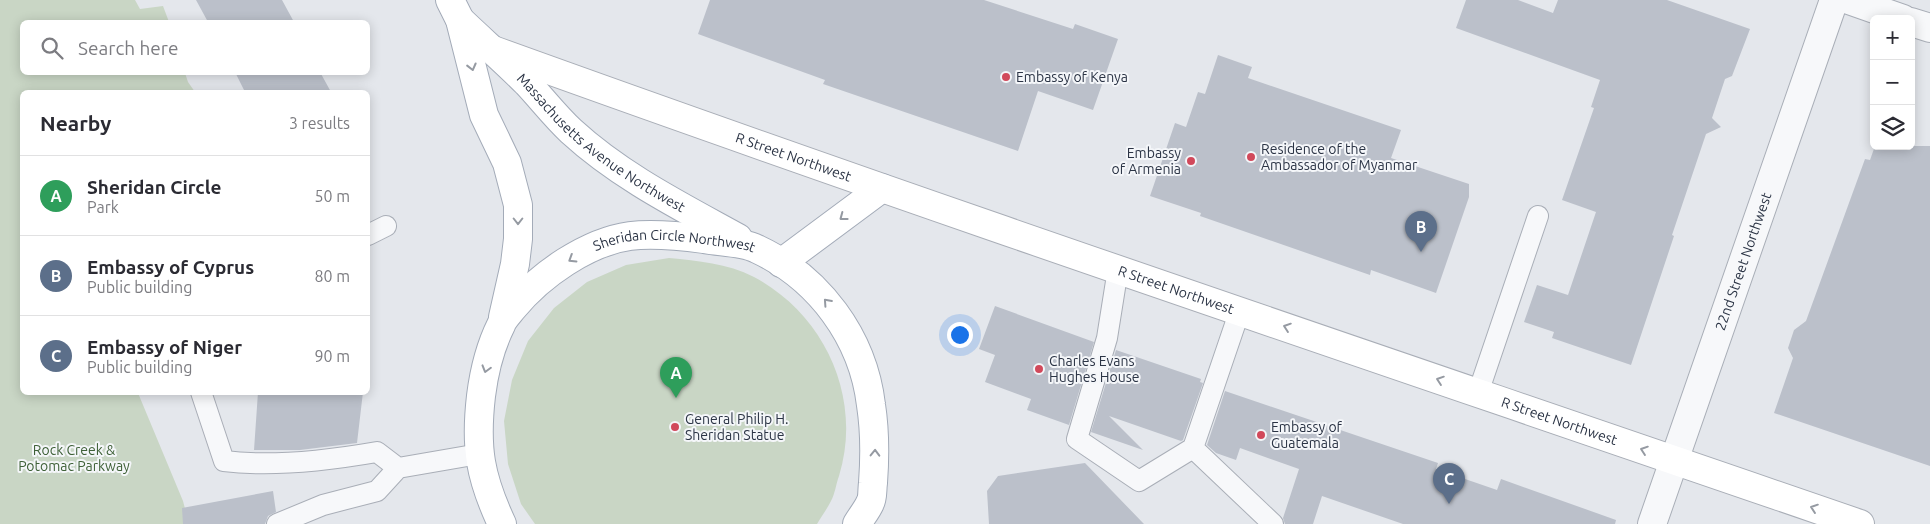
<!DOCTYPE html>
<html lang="en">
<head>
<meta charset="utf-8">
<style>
	body { margin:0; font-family:Ubuntu,sans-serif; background:#f7f7f7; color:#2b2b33 }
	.controls { position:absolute; right:15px; top:15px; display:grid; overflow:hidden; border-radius:8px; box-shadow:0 2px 12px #0003 }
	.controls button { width:45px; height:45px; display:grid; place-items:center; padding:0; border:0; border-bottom:1px solid #e1e1e2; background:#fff; color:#2b2b33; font:25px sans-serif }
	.you { position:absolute; left:959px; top:334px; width:18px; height:18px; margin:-12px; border:4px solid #fff; border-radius:50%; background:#1a73e8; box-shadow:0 0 0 8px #1a73e833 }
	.badge { display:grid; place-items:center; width:32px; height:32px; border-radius:50%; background:#ea580c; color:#fff; font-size:16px; font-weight:700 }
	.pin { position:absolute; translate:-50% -41px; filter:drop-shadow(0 1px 2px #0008) }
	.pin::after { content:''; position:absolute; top:26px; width:18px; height:15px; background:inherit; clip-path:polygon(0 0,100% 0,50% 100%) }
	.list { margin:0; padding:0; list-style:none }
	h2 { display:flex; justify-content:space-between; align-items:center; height:65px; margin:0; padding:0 20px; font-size:21px }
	h2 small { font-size:16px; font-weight:400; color:#7c7c81 }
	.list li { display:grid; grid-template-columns:32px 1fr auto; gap:15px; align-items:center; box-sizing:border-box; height:80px; padding:0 20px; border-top:1px solid #e1e1e2 }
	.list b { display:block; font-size:19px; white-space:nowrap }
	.list p { margin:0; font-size:16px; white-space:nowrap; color:#7c7c81 }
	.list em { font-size:16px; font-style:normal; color:#7c7c81 }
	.icon { flex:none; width:28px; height:28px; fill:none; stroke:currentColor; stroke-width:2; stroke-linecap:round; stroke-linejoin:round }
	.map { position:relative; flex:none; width:1930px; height:524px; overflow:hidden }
	.search { position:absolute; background:#fff; box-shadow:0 2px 12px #0003; left:20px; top:20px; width:350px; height:55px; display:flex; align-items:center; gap:12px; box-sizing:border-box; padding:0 18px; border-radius:8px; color:#7c7c81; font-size:19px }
	.panel { position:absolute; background:#fff; box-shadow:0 2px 12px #0003; left:20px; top:90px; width:350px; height:305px; border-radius:8px }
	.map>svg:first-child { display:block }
</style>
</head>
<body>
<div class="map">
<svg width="1930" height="524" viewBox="0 0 1930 524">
	<rect width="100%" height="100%" fill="#e4e7ec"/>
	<path fill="#c9d6c5" d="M 0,0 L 135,0 L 140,9 L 163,6 L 169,22 L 22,22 L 22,72 L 185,73 L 188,82 L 195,92 L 22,92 L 22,392 L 138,393 L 183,501 L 189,524 L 0,524 Z
		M 669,258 C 698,261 727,263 754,277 C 825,315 863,398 839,476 C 836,484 835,494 831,501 C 827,509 821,517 817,524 L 535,524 L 521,504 L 508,464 L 504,421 L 512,380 L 528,341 L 554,308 L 587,282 L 626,265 Z"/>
	<path fill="#bbc0ca" d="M 196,0 L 282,0 L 294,22 L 208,22 Z
		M 710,0 L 984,0 L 1073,29 L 1075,24 L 1118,39 L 1093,110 L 1038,91 L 1018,151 L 823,84 L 825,80 L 698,34 Z
		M 1466,0 L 1518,0 L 1553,13 L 1558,0 L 1667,0 L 1750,29 L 1732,76 L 1725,79 L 1712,118 L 1721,127 L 1706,134 L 1672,235 L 1674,236 L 1631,365 L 1552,338 L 1554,332 L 1524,322 L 1537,285 L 1568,295 L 1596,212 L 1562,200 L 1594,108 L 1591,107 L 1600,80 L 1456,28 Z
		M 1218,55 L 1252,67 L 1248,78 L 1401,130 L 1391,158 L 1469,184 L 1469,197 L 1436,293 L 1371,270 L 1370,275 L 1200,216 L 1201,213 L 1150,196 L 1175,123 L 1186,127 L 1198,92 L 1205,94 Z
		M 235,72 L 320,72 L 331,92 L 245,92 Z
		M 1875,146 L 1930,146 L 1930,466 L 1774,413 L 1793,358 L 1788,348 L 1794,330 L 1806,321 L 1865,159 L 1870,160 Z
		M 995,306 L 1094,342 L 1069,425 L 1027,410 L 1031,399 L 985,382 L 995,355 L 979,349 Z
		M 1116,350 L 1201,379 L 1200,382 L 1203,383 L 1183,440 L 1181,441 L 1109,416 L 1143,450 L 1091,432 Z
		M 1225,391 L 1438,463 L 1436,469 L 1497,490 L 1501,479 L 1616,520 L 1615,524 L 1403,524 L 1322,496 L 1313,524 L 1285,524 L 1283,518 L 1299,469 L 1240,448 L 1236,460 L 1216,453 L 1207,445 Z
		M 258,392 L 363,392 L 357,443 L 300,450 L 254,450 Z
		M 1085,463 L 1144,524 L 989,524 L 987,491 L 998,476 Z
		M 273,491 L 276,512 L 268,516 L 265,524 L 183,524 L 182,508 Z"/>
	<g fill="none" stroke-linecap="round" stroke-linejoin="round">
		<defs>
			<path id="service" d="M 368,235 L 386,226
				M 1118,269 L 1107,338 L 1077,439 L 1139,481 L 1193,448
				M 1240,310 L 1193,448 L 1273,524
				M 201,392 L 224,461 C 270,467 331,460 377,452 L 398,468
				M 1478,393 L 1538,216
				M 277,524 L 323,505 L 377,491 L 398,468 L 479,454"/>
			<g id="minor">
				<path d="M 1849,0 L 1903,19"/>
				<path d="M 1911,22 L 1930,28"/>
				<path id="s1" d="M 1652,524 L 1834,0"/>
			</g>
			<g id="secondary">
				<path id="s2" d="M 493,50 C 947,214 1404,367 1860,524"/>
			</g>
			<g id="primary">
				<path d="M 450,0 L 460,20 L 484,115 L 507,163 L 518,205 L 518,239 L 515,264 L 503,317"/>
				<path id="s3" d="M 460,20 C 482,41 505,61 527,83 C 542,99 555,116 571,131 C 620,176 680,206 738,238"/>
				<path d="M 781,263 L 882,188"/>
				<path id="s4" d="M 502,524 C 480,477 475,448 481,396 C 484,372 490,347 501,325 C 503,319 509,313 513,308 C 540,275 587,242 630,236 C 654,233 681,236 704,239 C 719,242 744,242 757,249 C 819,278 863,337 871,405 C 875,431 875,456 873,483 C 872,489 873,498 870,503 C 867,510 861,517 857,524"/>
			</g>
		</defs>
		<use href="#service" stroke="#a9aeb7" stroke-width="22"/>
		<use href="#minor" stroke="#a9aeb7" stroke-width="30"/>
		<use href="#secondary" stroke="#a9aeb7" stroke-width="30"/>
		<use href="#primary" stroke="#a3abb8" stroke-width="30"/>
		<use href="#service" stroke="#f7f8fa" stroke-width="20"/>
		<use href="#minor" stroke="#f7f8fa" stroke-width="28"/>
		<use href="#secondary" stroke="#fff" stroke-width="28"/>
		<use href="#primary" stroke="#fff" stroke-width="28"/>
	</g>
	<defs><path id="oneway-chevron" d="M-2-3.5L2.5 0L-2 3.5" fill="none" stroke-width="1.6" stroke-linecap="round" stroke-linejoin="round" transform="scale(1.25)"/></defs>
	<g stroke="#959aa2">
		<use href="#oneway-chevron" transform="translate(472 67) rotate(76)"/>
		<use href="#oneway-chevron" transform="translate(843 217) rotate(143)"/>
		<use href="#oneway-chevron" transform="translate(518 221) rotate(90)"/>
		<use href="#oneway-chevron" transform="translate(572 259) rotate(148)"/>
		<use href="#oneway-chevron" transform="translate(827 302) rotate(-132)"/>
		<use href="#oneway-chevron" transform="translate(1287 327) rotate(-161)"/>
		<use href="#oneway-chevron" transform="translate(486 369) rotate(106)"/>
		<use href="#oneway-chevron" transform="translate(1440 380) rotate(-161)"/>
		<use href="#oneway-chevron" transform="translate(1644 450) rotate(-161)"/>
		<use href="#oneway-chevron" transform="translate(875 453) rotate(-89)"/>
		<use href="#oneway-chevron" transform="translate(1814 508) rotate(-161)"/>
	</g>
	<g fill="#d1495b" stroke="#f4f6f9" stroke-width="2">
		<circle cx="1006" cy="77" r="5"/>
		<circle cx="1251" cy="157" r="5"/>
		<circle cx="1191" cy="161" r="5"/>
		<circle cx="1039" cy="369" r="5"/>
		<circle cx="675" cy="427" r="5"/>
		<circle cx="1261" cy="435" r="5"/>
	</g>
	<g text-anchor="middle" stroke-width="4" stroke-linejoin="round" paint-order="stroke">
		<g font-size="14" fill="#2b3445" stroke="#f4f6f9" text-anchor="start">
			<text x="1016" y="82">Embassy of Kenya</text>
			<text x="1261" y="154">Residence of the<tspan x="1261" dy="16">Ambassador of Myanmar</tspan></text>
			<text x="1181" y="158" text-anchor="end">Embassy<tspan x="1181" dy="16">of Armenia</tspan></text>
			<text x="1049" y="366">Charles Evans<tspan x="1049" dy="16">Hughes House</tspan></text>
			<text x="685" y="424">General Philip H.<tspan x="685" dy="16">Sheridan Statue</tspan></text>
			<text x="1271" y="432">Embassy of<tspan x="1271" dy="16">Guatemala</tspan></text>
		</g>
		<g font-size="14" fill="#2b3445" stroke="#f4f6f9">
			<text dy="5" stroke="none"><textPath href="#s3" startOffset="188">Massachusetts Avenue Northwest</textPath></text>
			<text dy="5" stroke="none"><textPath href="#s2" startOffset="319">R Street Northwest</textPath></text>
			<text dy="5" stroke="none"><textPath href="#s4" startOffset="411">Sheridan Circle Northwest</textPath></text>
			<text dy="5" stroke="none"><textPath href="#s1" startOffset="278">22nd Street Northwest</textPath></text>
			<text dy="5" stroke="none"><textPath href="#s2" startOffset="724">R Street Northwest</textPath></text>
			<text dy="5" stroke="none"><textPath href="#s2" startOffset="1129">R Street Northwest</textPath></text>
		</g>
		<g font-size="14" fill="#3f6138" stroke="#f4f6f9">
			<text x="74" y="455">Rock Creek &amp;<tspan x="74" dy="16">Potomac Parkway</tspan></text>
		</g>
	</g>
</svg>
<div class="controls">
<button>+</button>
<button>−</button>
<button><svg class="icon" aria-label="layers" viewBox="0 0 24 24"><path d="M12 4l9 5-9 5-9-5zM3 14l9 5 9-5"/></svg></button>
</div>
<div class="you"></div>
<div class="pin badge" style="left:676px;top:398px;background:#2e9e5b">A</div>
<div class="pin badge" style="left:1421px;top:252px;background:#5c6f8a">B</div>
<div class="pin badge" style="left:1449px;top:504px;background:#5c6f8a">C</div>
<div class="search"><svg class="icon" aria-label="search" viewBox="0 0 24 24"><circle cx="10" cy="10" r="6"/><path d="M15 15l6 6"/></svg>Search here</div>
<section class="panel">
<h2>Nearby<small>3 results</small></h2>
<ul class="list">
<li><span class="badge" style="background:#2e9e5b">A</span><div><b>Sheridan Circle</b><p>Park</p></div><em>50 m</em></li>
<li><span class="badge" style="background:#5c6f8a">B</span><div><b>Embassy of Cyprus</b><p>Public building</p></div><em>80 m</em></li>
<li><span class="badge" style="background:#5c6f8a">C</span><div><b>Embassy of Niger</b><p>Public building</p></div><em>90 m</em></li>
</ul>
</section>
</div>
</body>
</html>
